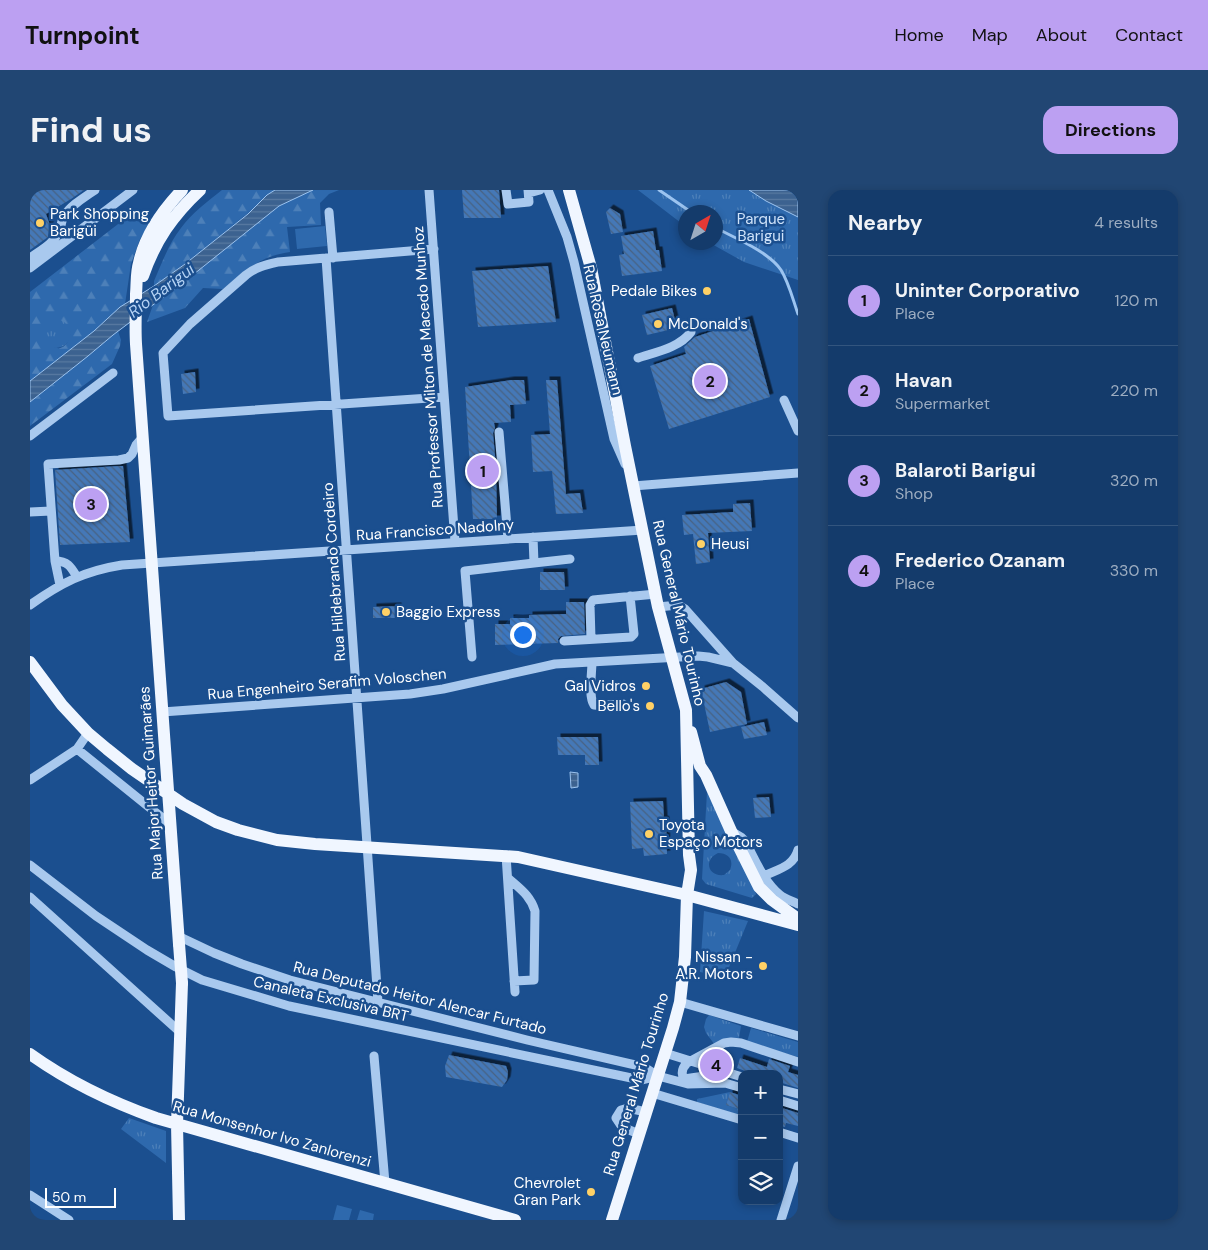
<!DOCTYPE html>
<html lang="en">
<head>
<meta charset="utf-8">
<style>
	body { margin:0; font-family:"DM Sans",sans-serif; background:#214673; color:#f1f3f6 }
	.controls { position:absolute; right:15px; bottom:15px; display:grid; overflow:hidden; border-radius:10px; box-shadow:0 2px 8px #0003 }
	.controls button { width:45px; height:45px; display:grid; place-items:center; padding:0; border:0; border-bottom:1px solid #33557e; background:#143b6b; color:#f1f3f6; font:25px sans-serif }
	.compass { position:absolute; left:648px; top:15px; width:45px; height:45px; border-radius:50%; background:#143b6b; box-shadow:0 2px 8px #0003; rotate:39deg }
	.scale { position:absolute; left:15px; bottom:12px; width:71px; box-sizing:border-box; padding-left:5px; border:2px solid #fff; border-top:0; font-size:14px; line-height:18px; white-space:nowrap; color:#fff; -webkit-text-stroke:4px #1b4f8f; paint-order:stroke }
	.you { position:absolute; left:492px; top:444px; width:18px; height:18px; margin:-12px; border:4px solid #fff; border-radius:50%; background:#1a73e8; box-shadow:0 0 0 8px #1a73e833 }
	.badge { display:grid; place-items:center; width:32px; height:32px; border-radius:50%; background:#bca0f2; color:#111; font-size:16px; font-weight:700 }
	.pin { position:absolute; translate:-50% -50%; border:2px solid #fff; box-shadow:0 1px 5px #0006 }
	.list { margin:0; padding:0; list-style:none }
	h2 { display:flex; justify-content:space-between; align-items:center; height:65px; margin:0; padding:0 20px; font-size:21px }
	h2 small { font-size:16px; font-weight:400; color:#9dadc1 }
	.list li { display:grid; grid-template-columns:32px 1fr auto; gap:15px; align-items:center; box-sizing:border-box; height:90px; padding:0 20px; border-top:1px solid #33557e }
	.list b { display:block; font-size:19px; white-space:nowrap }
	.list p { margin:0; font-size:16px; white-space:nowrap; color:#9dadc1 }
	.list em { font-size:16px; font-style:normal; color:#9dadc1 }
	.icon { flex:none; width:28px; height:28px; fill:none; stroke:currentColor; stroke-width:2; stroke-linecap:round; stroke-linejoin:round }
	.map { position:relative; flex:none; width:768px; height:1030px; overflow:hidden; border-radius:15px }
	header { display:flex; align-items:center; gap:30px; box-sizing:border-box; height:70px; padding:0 25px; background:#bca0f2; color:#111 }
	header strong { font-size:24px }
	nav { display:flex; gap:28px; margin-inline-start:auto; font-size:18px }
	.intro { display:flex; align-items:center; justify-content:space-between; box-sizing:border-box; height:120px; padding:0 30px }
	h1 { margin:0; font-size:35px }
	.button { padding:12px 22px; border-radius:15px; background:#bca0f2; color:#111; font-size:18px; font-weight:700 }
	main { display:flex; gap:30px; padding:0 30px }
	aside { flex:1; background:#143b6b; border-radius:15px; box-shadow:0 2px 8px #0003 }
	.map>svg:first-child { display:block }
</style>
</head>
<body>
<header>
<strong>Turnpoint</strong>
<nav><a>Home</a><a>Map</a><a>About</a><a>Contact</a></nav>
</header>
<div class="intro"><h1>Find us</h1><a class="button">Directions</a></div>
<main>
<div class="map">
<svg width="768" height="1030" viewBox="0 0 768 1030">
	<defs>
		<pattern id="grass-tufts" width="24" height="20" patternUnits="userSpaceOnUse" patternTransform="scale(1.25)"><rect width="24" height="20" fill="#2e69ad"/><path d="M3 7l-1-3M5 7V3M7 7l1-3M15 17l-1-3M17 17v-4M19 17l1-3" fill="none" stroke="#4d80b9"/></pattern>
		<pattern id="forest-firs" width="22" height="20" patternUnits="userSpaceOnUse" patternTransform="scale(1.25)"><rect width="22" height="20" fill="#2e69ad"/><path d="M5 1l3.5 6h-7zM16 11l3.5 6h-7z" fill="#4d80b9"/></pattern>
		<pattern id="water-rules" width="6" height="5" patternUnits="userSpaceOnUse" patternTransform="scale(1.25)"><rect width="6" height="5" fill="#3c6290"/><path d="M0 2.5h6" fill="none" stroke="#597aa1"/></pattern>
		<pattern id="building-back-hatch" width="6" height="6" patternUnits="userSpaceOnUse" patternTransform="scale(1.25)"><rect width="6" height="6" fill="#4478b7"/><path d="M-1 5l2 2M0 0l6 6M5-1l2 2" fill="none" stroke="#486282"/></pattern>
		<filter id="shadow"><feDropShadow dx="3.5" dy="-3.5" stdDeviation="0" flood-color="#0009"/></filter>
	</defs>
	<rect width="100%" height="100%" fill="#1b4f8f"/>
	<path fill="url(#grass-tufts)" fill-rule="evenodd" d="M 608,0 L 768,0 L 768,90 L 714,72 L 680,53 L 686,52 L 686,22 L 656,22 L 655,36 Z
		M11 143a15 15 0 1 1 30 0a15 15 0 1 1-30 0Z
		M 677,602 L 726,704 L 722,708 L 676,694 L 672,689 ZM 688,663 C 699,663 704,670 700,680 L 694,685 C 678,687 673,670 688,663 Z
		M 674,721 L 718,731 L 695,787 L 670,782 Z
		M 679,825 L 711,836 L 709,848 L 698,849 L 685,855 L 676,843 L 674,837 L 676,829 Z
		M 721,838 L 768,852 L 768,867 L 717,852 Z
		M 700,902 L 696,915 L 712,920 L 712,926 L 667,912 L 667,909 Z
		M 99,928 L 136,941 L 136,973 L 91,939 Z"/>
	<path fill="url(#forest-firs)" fill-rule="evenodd" d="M 192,0 L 245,0 C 233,7 224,19 213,27 C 184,51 155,74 124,96 L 124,91 C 132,73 139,53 151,38 C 162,23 178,11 192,0 Z
		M 283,0 L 309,0 L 299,4 L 290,13 L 291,35 L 257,37 L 260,62 C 230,66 215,81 193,99 L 173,98 L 155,118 L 117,132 L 123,115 L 164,84 L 249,16 Z
		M 105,21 L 122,29 L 110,49 L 101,74 L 95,114 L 71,134 L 64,141 L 0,191 L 0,102 ZM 23,129 C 34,129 44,137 39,149 C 29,174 0,141 23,129 Z
		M 88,141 L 91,150 L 90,156 L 82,174 L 0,236 L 0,212 L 58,166 Z"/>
	<path fill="#2e69ad" d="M 295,36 L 297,56 L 267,59 L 265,39 Z
		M 307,1015 L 322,1019 L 319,1030 L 303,1030 Z
		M 330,1020 L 344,1024 L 343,1030 L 327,1030 Z"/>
	<path fill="url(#water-rules)" stroke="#9cc4f0" d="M 245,0 L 283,0 L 249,16 L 164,84 L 83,145 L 58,166 L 0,212 L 0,191 L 64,141 L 90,117 L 124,96 L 155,74 L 218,24 L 237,5 Z
		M 719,0 L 768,0 L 768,27 L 736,11 Z
		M 540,582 L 548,583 L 548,597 L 541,598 Z"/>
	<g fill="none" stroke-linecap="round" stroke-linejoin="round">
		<path stroke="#9cc4f0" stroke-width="3" d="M 629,0 L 661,22
			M 686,38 C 705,48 739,62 751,80 C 759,93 763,110 768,124"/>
	</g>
	<path fill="url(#building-back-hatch)" filter="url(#shadow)" d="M 0,0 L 54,0 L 41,9 L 16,24 L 20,35 L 18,47 L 0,60 Z
		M 432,0 L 469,0 L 471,28 L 434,28 Z
		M 580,18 L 590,24 L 593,42 L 581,44 L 576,22 Z
		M 623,41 L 626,60 L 629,60 L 632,81 L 592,86 L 589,65 L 594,64 L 591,46 Z
		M 518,76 L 526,132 L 448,137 L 442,81 Z
		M 642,118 L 647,138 L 617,145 L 612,125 Z
		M 719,129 L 740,207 L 639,239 L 620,176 L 656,164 L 654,157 L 665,147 Z
		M 165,182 L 166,202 L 153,204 L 151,184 Z
		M 481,190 L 494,190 L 496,214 L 480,215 L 481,232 L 464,233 L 465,238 L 463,243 L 466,277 L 467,329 L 443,329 L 435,197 Z
		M 516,190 L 527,190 L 536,304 L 550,303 L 553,323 L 526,324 L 522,281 L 503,282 L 501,245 L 520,244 Z
		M 89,276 L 93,276 L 100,352 L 30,355 L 25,280 Z
		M 720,313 L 722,341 L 678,343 L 680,372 L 666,374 L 663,344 L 654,345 L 652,325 L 703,322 L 703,314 Z
		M 510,382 L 534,382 L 535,400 L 510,400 Z
		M 536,412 L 554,412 L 555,444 L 531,446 L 528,449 L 528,453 L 465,455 L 465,434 L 480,434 L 480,428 L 499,428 L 499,425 L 536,424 Z
		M 368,416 L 369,428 L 343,428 L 343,417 Z
		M 696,492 L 711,502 L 717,534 L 680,542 L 671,499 Z
		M 734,532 L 737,545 L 714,549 L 711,537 Z
		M 527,547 L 568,547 L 569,575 L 555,575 L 555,565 L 528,565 Z
		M 739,607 L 741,627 L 725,628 L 723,608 Z
		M 633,611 L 634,629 L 636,630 L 637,664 L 614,666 L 613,658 L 602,659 L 600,612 Z
		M 419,865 L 476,876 L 478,882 L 477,890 L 472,897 L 416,887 L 415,876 Z
		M 710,868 L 737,877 L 739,869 L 760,876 L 758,882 L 768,885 L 768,898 L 749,892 L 749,884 L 723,884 L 707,878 Z
		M 700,902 L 712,906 L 712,920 L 696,915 Z
		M 749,917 L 768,923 L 768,936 L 756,933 L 755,937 L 749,936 Z"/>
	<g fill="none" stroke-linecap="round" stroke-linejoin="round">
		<path stroke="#a9c9ee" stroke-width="9" d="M 399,0 L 425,352
			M 476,0 L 478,14 L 499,12 L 498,0
			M 518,0 L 537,47 L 544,72 L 584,249 L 595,274
			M 499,3 L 510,0
			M 299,22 L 303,68
			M 404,59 L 248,72 C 235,75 226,77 216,85 L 160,134 L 133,163 L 138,226 L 414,207
			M 0,68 C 11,60 24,54 29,41 C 32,36 31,30 34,26 C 41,15 55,7 65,0
			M 296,68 L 348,812
			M 0,78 L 103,0
			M 608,168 C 626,162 649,158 661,142
			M 754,210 L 768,241
			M 469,242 L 478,349
			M 0,246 L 83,183
			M 603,296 L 768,283
			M 0,322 L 21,321
			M 503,347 L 504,373 L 540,369
			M 25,371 C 38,371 41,377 47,387
			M 30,395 L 25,371 L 18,274 L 89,270 L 98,268 L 102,264 L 106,255 L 113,247
			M 0,415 C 31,393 54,381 92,375 L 613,340
			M 628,417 L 648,415 L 655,419 L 703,473
			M 561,449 L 560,415 L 563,410 L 626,404
			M 534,451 L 601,447 L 604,444 L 600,406
			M 442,467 L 435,381 L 504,373
			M 562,472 C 562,483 558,506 564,515 C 574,516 583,514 593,514
			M 132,522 L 380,504 L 413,499 L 525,474 L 668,466 L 678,467 L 703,473 L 733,497 L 768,528
			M 47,559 L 140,634
			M 0,590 L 47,559 L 58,543
			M 701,641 L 711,647 L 715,651 C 725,669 733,691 750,705 C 755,709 762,711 768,714
			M 476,665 L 485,802
			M 0,675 L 66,726 L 117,760 L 146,777 L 172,790 L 259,816 L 611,890 L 628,886
			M 734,686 C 748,679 763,677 768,660
			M 478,688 C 490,699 500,705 505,721 L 504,790 L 484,791
			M 0,707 L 151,843
			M 148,746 L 184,763 L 212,774 L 260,790 L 497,850 L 614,877 L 628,886 L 658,894 L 695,893 L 712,898
			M 650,812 L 768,846
			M 635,863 L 712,887
			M 344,866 L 355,993
			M 654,889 L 695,883
			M 658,894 C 651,887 650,880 657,873 L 694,853 L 701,852 L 711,853 L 768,872
			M 749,899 L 768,904
			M 622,903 L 712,930
			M 749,910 L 768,916
			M 749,942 L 768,948
			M 609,944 L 592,937 L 586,928 L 591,920 L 598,918 L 616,922
			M 0,1005 L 39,1030
			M 751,1030 L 768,976"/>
		<path stroke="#f0f6ff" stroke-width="12" d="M 539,0 L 561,78 L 595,256 L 628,417 L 656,520 L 659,665 L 661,680 L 657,705 L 655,767 L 650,812 L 643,838 L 582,1030
			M 113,86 C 125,51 143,25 170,0
			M 0,472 L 32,515 L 58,543 L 77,559 L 102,579 L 153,614 L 186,632 L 208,640 L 247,650 L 285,654 L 488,667 L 657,705 L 768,735
			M 661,542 L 670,576 L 676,585 L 701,641 L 729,697 L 742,710 L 768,729
			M 149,754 L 106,154 C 105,137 106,121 106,104 C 107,93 106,83 109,73 C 115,45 133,20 152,0
			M 0,864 C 39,892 81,912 126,928 L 485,1030
			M 149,1030 L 147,934 L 152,793"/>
		<path stroke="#f0f6ff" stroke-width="12" d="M 149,754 L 152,793"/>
	</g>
	<g fill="#ffd166" stroke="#1b4f8f" stroke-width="2">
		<circle cx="10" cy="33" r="5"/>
		<circle cx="677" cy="101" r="5"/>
		<circle cx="628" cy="134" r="5"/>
		<circle cx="671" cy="354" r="5"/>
		<circle cx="356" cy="422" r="5"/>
		<circle cx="616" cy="496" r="5"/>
		<circle cx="620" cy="516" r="5"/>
		<circle cx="619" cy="644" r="5"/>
		<circle cx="733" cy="776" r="5"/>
		<circle cx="561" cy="1002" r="5"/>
	</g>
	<g text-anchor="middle" stroke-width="5" stroke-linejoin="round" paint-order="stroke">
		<g font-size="15" fill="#fff" stroke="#1b4f8f" text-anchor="start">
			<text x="20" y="29">Park Shopping<tspan x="20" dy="17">Barigüi</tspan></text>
			<text x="667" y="106" text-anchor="end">Pedale Bikes</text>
			<text x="638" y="139">McDonald's</text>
			<text x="681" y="359">Heusi</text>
			<text x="366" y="427">Baggio Express</text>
			<text x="606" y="501" text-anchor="end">Gal Vidros</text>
			<text x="610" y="521" text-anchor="end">Bello's</text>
			<text x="629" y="640">Toyota<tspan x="629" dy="17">Espaço Motors</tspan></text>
			<text x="723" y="772" text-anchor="end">Nissan -<tspan x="723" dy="17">A.R. Motors</tspan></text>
			<text x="551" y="998" text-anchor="end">Chevrolet<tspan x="551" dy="17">Gran Park</tspan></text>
		</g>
		<g font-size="15" fill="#cfe3fa" stroke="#1b4f8f">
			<text x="731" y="34">Parque<tspan x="731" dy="17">Barigui</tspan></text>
		</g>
		<g font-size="15" fill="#fff" stroke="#1b4f8f">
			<text transform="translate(573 140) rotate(77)" y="5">Rua Rosa Neumann</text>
			<text transform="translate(398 177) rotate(-94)" y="5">Rua Professor Milton de Macedo Munhoz</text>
			<text transform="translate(405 340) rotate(-4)" y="5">Rua Francisco Nadolny</text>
			<text transform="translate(304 382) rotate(-94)" y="5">Rua Hildebrando Cordeiro</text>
			<text transform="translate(649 423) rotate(77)" y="5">Rua General Mário Tourinho</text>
			<text transform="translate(297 494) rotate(-5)" y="5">Rua Engenheiro Serafim Voloschen</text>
			<text transform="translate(121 593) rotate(-94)" y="5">Rua Major Heitor Guimarães</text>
			<text transform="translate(390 808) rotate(14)" y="5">Rua Deputado Heitor Alencar Furtado</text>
			<text transform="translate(301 809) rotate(13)" y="5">Canaleta Exclusiva BRT</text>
			<text transform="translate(606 894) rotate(-73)" y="5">Rua General Mário Tourinho</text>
			<text transform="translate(242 944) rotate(16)" y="5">Rua Monsenhor Ivo Zanlorenzi</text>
		</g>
		<g font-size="16" font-style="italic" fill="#b5d3f5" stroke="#1b4f8f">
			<text transform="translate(131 100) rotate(-37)" y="6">Rio Barigui</text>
		</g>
	</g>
</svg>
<div class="controls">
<button>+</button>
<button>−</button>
<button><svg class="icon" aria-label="layers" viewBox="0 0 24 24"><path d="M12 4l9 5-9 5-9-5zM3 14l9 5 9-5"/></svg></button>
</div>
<svg class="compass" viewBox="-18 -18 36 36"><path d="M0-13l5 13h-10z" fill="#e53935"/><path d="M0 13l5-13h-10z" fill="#9dadc1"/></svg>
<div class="scale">50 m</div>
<div class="you"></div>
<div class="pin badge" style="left:453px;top:281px">1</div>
<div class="pin badge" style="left:680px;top:191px">2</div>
<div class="pin badge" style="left:61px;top:314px">3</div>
<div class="pin badge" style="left:686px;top:875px">4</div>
</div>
<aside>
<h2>Nearby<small>4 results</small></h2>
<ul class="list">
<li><span class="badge">1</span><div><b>Uninter Corporativo</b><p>Place</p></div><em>120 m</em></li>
<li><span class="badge">2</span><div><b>Havan</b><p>Supermarket</p></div><em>220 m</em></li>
<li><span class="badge">3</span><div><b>Balaroti Barigui</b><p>Shop</p></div><em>320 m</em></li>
<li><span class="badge">4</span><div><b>Frederico Ozanam</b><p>Place</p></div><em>330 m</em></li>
</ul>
</aside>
</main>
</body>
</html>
